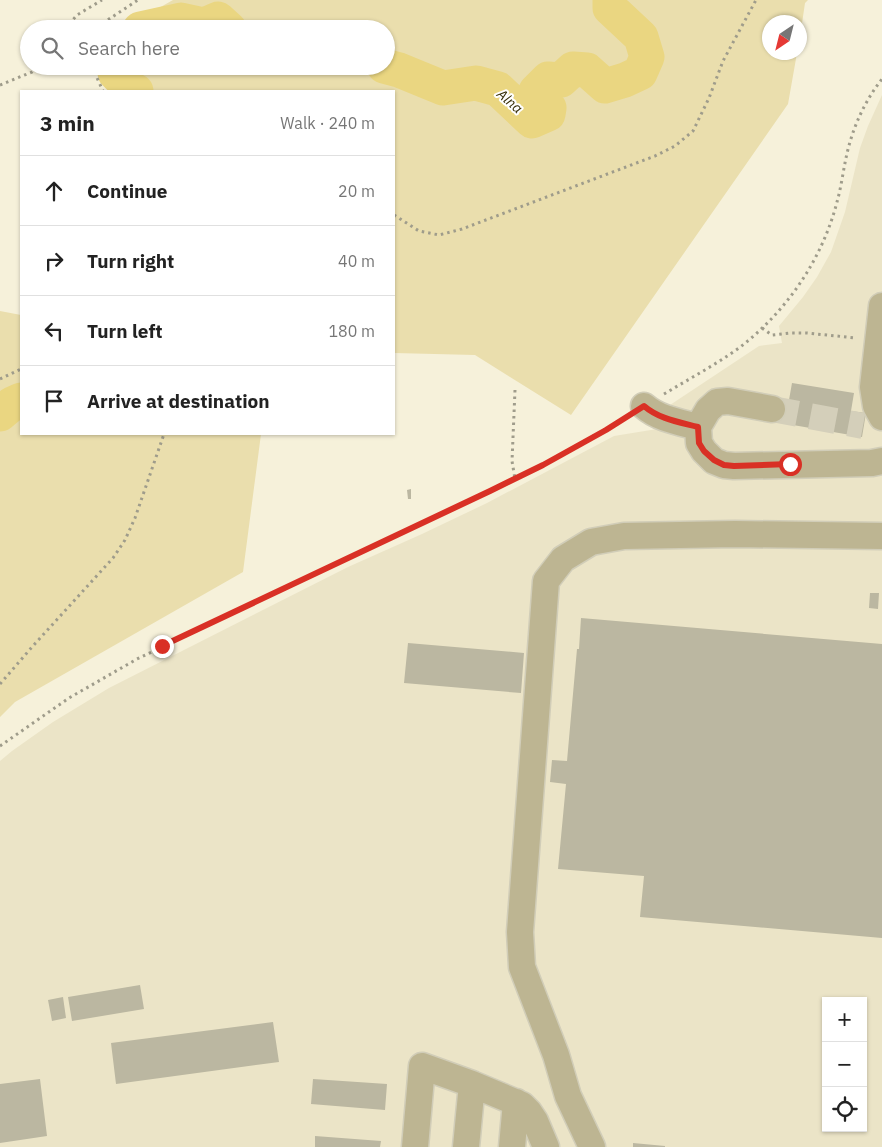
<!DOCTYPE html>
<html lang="en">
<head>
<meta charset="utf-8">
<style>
	body { margin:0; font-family:"IBM Plex Sans",sans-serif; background:#f6f6f6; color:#222 }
	.controls { position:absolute; right:15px; bottom:15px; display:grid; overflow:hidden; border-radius:0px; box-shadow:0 1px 4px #0004 }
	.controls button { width:45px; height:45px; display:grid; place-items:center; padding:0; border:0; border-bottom:1px solid #e0e0e0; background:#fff; color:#222; font:25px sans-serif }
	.compass { position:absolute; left:762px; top:15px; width:45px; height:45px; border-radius:50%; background:#fff; box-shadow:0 1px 4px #0004; rotate:215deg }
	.stop { position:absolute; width:15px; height:15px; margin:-11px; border:4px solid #d93025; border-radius:50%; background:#fff }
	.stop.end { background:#d93025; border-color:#fff; box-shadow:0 1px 5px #0008 }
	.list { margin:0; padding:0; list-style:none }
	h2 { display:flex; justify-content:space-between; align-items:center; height:65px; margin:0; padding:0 20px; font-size:21px }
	h2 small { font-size:16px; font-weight:400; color:#767676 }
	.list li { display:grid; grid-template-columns:32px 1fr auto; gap:15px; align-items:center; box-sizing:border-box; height:70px; padding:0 20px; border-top:1px solid #e0e0e0 }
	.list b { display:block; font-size:19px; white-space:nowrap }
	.list em { font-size:16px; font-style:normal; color:#767676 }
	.icon { flex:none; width:28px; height:28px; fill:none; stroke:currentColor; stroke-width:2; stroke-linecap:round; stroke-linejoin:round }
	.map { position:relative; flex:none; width:882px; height:1147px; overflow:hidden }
	.search { position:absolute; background:#fff; box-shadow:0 1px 4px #0004; left:20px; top:20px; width:375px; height:55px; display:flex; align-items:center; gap:12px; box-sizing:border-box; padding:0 18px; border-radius:28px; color:#767676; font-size:19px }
	.panel { position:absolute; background:#fff; box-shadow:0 1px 4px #0004; left:20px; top:90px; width:375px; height:345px; border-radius:0px }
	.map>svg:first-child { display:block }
</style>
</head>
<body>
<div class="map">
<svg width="882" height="1147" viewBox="0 0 882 1147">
	<rect width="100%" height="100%" fill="#f6f1da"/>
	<path fill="#ebe4c7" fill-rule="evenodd" d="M 882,95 L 882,1147 L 0,1147 L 0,761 L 12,751 L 53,722 L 109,688 L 348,567 L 422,534 L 487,503 L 614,436 L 657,429 L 667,407 L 759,346 L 782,343 L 779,326 L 803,297 L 817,277 L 831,252 L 845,212 L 860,148 L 868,126 ZM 826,1001 L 863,1001 L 863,1128 L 826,1128 Z"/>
	<path fill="#eadead" d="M 173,0 L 808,0 L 805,3 L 800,37 L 800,22 L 770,22 L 770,52 L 797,53 L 788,104 L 571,415 L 475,355 L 394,353 L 394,91 L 119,91 L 117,89 L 112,66 L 386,66 L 386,29 L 134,29 L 150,13 Z
		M 0,311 L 21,315 L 21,434 L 261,434 L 243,572 L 15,702 L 0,717 Z"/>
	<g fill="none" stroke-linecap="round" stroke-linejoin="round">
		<path stroke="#ead681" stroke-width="35" d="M 140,29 L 181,20 L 204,25 L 218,19 L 229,29
			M 115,66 L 115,73 L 132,90 L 136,91
			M 384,66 L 399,70 L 443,88 L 476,83 L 498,89 L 532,121 L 548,114 L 549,108 L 536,91 L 548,79 L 561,80 L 573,69 L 587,70 L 605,86 L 625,80 L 640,73 L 647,57 L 641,37 L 610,8 L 610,0
			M 0,414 L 12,404 L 21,400"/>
	</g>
	<path fill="#bbb7a1" d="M 792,383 L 854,393 L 851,411 L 866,413 L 862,437 L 770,421 L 774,397 L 789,400 Z
		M 411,489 L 411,499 L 408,499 L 407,490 Z
		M 870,593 L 879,593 L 878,609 L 869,608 Z
		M 581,618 L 882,644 L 882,938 L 640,917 L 644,876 L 558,869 L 566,784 L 550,782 L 552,760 L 567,761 L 577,649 L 579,649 Z
		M 408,643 L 524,653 L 521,693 L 404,683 Z
		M 140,985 L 144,1009 L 72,1021 L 68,997 Z
		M 63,997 L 66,1018 L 52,1021 L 48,1000 Z
		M 273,1022 L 279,1062 L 116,1084 L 111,1043 Z
		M 40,1079 L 47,1136 L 0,1143 L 0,1084 Z
		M 313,1079 L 387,1084 L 385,1110 L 311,1104 Z
		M 315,1136 L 381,1141 L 380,1147 L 315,1147 Z
		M 633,1143 L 665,1146 L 665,1147 L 633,1147 Z"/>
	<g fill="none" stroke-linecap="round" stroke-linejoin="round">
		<path stroke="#d4cfba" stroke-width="26" stroke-dasharray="26 13" stroke-linecap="butt" d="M 772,409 L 863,426"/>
		<defs>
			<path id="minor" d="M 882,306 L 873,387 L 876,406 L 882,417
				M 644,406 C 659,419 679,422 698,427
				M 772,409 L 728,401 L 717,402 L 708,410 L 698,427 L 699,443 L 704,451 L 714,461 L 724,465 L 734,466 L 872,463 L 882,461
				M 415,1147 L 422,1066 L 472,1084 L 522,1105 L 529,1112 L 535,1121 L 546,1147
				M 466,1147 L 472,1084
				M 512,1147 L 516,1102
				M 592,1147 L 568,1096 L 556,1055 L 522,967 L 520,932 L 546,581 L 563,559 L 591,542 L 624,536 L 735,534 L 882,536"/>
		</defs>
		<use href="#minor" stroke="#d1cdb8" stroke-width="29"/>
		<path stroke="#9f9c8b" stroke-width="3" stroke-dasharray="2.5 4" stroke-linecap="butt" d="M 65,29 L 77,15 L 102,0
			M 99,29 L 106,21 L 138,0
			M 93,66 L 93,69 L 103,91
			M 0,85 L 32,72 L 38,66
			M 394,215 L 419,231 L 439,235 L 462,229 L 655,156 L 675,146 L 693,131 L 709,98 L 723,61 L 756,0
			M 762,328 L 772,335 L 790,333 L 807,333 L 856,338
			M 0,379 L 21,369
			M 515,390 L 512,461 L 515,479
			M 664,394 C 689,379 715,365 739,348 C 786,312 822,260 837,202 C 841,188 843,172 846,158 C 852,129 864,102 882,79
			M 0,684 L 32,647 L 113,558 L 125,540 L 135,518 L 164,434
			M 0,746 L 69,698 L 137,659 L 491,491 L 543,465 L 625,418"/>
		<use href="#minor" stroke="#bdb592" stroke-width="26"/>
	</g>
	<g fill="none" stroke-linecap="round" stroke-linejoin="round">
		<path stroke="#d93025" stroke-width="6" d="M 162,646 L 490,491 L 543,465 L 606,430 L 644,406 C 659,419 679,422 698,427 L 699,443 L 704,451 L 714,460 L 724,465 L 734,466 L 790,464"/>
	</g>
	<g text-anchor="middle" stroke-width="4" stroke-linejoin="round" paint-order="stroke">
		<g font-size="14" font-style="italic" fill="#342c06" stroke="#fff">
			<text transform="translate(510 101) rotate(41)" y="5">Alna</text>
		</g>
	</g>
</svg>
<div class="controls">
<button>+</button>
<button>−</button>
<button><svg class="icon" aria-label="locate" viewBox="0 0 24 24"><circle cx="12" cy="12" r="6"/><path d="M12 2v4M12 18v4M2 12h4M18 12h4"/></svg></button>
</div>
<svg class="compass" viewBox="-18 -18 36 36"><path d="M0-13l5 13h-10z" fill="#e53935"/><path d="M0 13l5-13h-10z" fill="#767676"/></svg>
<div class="stop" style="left:790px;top:464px"></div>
<div class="stop end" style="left:162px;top:646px"></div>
<div class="search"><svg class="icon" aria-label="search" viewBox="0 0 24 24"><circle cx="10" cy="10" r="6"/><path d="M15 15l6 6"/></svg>Search here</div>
<section class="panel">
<h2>3 min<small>Walk · 240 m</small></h2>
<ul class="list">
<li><svg class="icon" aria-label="ahead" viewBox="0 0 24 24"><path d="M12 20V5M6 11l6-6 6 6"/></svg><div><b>Continue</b></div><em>20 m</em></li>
<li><svg class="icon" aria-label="right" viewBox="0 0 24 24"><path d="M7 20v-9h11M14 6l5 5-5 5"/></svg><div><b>Turn right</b></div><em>40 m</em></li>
<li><svg class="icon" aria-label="left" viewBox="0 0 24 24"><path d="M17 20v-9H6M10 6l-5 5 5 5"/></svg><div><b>Turn left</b></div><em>180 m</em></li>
<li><svg class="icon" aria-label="arrive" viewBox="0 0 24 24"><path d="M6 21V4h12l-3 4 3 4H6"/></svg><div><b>Arrive at destination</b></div></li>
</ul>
</section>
</div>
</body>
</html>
